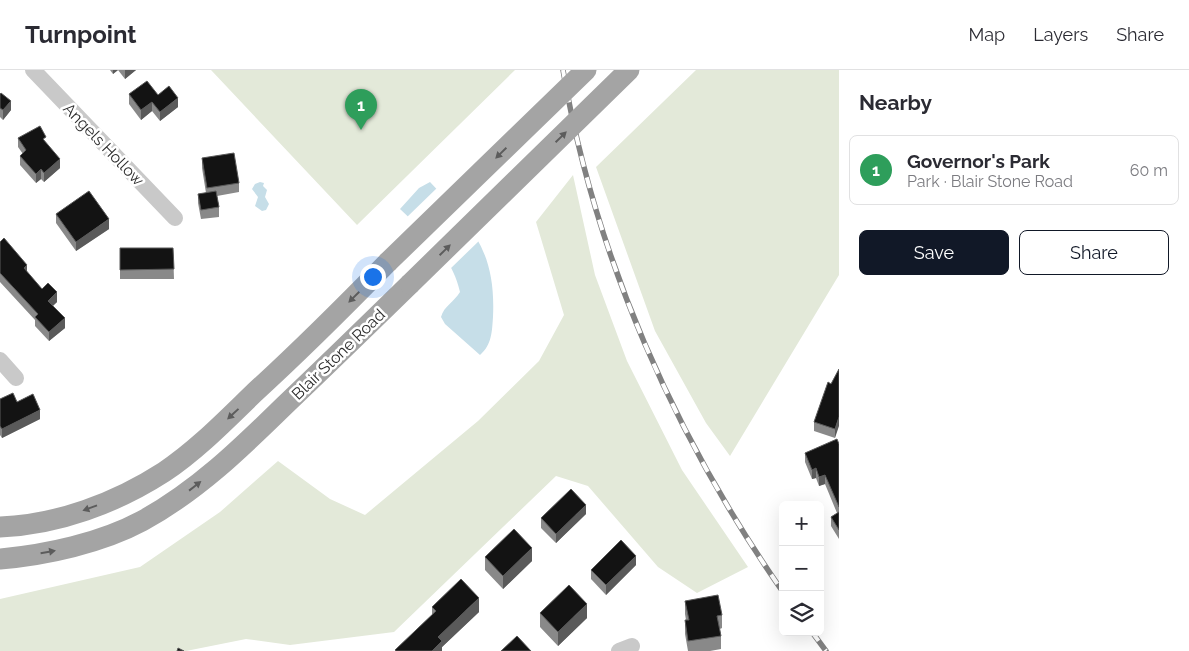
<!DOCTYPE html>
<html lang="en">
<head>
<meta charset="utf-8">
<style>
	body { margin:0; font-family:Raleway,sans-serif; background:#f7f7f7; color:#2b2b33 }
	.controls { position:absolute; right:15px; bottom:15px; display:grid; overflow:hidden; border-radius:8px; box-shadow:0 5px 20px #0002 }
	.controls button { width:45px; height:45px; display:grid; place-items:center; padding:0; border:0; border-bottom:1px solid #e1e1e2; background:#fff; color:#2b2b33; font:25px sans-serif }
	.you { position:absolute; left:372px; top:206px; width:18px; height:18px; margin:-12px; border:4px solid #fff; border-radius:50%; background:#1a73e8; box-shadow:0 0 0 8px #1a73e833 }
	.badge { display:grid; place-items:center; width:32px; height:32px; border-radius:50%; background:#111827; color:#fff; font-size:16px; font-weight:700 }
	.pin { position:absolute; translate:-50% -41px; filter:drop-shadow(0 1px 2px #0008) }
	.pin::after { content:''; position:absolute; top:26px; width:18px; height:15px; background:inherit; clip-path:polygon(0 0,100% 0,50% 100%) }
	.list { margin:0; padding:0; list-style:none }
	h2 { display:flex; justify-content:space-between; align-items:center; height:65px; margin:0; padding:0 20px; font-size:21px }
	h2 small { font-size:16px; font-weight:400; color:#7c7c81 }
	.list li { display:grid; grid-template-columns:32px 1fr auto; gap:15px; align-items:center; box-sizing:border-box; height:70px; margin:0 10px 10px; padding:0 10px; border:1px solid #e1e1e2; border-radius:8px }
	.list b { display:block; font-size:19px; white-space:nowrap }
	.list p { margin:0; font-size:16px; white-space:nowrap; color:#7c7c81 }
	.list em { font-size:16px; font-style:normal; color:#7c7c81 }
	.actions { display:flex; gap:10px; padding:15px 20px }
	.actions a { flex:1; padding:11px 0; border:1px solid #111827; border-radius:8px; text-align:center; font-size:18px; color:#111827 }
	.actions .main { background:#111827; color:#fff }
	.icon { flex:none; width:28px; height:28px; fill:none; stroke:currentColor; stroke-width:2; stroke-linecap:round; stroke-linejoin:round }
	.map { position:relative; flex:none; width:839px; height:581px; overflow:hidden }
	header { display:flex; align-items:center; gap:30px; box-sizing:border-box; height:70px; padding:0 25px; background:#fff; border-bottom:1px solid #e1e1e2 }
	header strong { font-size:24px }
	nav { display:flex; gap:28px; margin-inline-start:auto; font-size:18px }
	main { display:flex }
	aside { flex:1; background:#fff }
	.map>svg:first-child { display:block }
</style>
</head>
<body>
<header>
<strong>Turnpoint</strong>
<nav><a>Map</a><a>Layers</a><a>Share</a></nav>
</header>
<main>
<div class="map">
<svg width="839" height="581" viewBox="0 0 839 581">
	<rect width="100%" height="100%" fill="#fff"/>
	<path fill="#e3e9d9" d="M 211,0 L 515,0 L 357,155 Z
		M 696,0 L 839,0 L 839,205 L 730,386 L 706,353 L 655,261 L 596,97 Z
		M 573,105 L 595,205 L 627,291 L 682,400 L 748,497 L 697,523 L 658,497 L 588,416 L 556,406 L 394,562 L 290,575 L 246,569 L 186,581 L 0,581 L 0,529 L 140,497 L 220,442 L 278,391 L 330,429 L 365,445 L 478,351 L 539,291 L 564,245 L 536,152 Z"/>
	<path fill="#c6dee8" d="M 260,112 L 264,113 L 263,116 L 267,120 L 265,127 L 269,134 L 266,140 L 262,141 L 255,136 L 258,127 L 252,119 L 255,114 Z
		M 430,112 C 472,156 496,181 493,247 C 492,261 492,275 480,285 L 445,254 L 441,247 C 444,236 454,232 460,222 C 452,186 425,163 400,139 L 419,118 Z"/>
	<path fill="#fff" d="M 438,117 L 462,142 L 481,169 L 450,199 L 430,173 L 406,148 Z"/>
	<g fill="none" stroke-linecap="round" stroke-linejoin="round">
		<path stroke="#c9c9c9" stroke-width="16" d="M 33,0 L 175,148
			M 0,290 L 16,308
			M 619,581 L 632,576"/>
		<path stroke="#a4a4a4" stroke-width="21" d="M 0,457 C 57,455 116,433 164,402 C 197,380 226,350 255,322 C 301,280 345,236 388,192
			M 0,489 C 46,485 101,473 142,451 C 197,421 240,379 285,335 C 327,295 368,255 410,214"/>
		<defs>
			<path id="rail" d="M 563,0 C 595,187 675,367 783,522
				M 812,562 L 826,581"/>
		</defs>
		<use href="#rail" stroke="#818181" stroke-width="5.5"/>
		<use href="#rail" stroke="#fff" stroke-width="4" stroke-dasharray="11" stroke-linecap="butt"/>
		<path stroke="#a4a4a4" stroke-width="21" d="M 388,192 L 586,0
			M 410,214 L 629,0"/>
	</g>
	<path fill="#898989" d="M 110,0 L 136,0 L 125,9 L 118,0 L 113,4 Z
		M 0,24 L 11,40 L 3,50 L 0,47 Z
		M 129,24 L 158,25 L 178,37 L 160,51 L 152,41 L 141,50 L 129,34 Z
		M 18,68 L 46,73 L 60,98 L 44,112 L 41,109 L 36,113 L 20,95 L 20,86 L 23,84 L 18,77 Z
		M 202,88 L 239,113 L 239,122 L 217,126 L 219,137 L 219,147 L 201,149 L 198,133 L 198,124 L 206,123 L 202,98 Z
		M 56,144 L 109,159 L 76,181 L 56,153 Z
		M 0,172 L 42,219 L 57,232 L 53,236 L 65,258 L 49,271 L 35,256 L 35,250 L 0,212 Z
		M 120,178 L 173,178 L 174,209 L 120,209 Z
		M 839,299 L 835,368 L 814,361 L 814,352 L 831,314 Z
		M 0,329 L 17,332 L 40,349 L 2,368 L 0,365 Z
		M 839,374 L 839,469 L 831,456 L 831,447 L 837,443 L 825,414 L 819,416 L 816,408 L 812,409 L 805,392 L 805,383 Z
		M 586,444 L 556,473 L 541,458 L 541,448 Z
		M 485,487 L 532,491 L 503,519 L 485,500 Z
		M 636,495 L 606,525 L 591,509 L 591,500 Z
		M 685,531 L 722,545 L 722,558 L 720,559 L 721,566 L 721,579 L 710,581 L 688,581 L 685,564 L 685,550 L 686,550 L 685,544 Z
		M 432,537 L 479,542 L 442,577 L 442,581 L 395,581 L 432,545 Z
		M 540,543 L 587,548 L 558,576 L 540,557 Z"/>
	<path fill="#5a5a5a" d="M 113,0 L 118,0 L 113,4 Z
		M 125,0 L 136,0 L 125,9 Z
		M 178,28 L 178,37 L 160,51 L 160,42 Z
		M 11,31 L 11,40 L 3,50 L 3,40 Z
		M 152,32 L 152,41 L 141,50 L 141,40 Z
		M 60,89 L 60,98 L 44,112 L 44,103 Z
		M 41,99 L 41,109 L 36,113 L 36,104 Z
		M 109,149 L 109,159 L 76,181 L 76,172 Z
		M 27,195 L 27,204 L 24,198 Z
		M 57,222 L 57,232 L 48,240 L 48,231 Z
		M 65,248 L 65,258 L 49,271 L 49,262 Z
		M 40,340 L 40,349 L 2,368 L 2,359 Z
		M 839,347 L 839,356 L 835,368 L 835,359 Z
		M 816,398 L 816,408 L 812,409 L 812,400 Z
		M 825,405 L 825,414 L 819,416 L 819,407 Z
		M 586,435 L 586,444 L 556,473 L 556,464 Z
		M 532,478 L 532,491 L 503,519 L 503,506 Z
		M 636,486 L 636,495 L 606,525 L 606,515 Z
		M 479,528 L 479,542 L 442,577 L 442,581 L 432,581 L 438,567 Z
		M 587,534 L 587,548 L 558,576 L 558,562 Z"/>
	<path fill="#131313" stroke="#5a5a5a" d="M 147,11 L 158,25 L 169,16 L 178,28 L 160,42 L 152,32 L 141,40 L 129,24 Z
		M 1,23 L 11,31 L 3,40 L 0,38 L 0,24 Z
		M 40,56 L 46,67 L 43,69 L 60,89 L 44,103 L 41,99 L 36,104 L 20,86 L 26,80 L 18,68 Z
		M 234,83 L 239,113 L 207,118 L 202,88 Z
		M 89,121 L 109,149 L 76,172 L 56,144 Z
		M 216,121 L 219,137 L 201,140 L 198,124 Z
		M 4,168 L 27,195 L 24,198 L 42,219 L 48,213 L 57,222 L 48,231 L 65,248 L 49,262 L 35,247 L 38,244 L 0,203 L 0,172 Z
		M 120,178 L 173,178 L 174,199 L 120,200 Z
		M 839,299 L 839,347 L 835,359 L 814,352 L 828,312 L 831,314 Z
		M 13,323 L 17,332 L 33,324 L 40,340 L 2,359 L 0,356 L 0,329 Z
		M 837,369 L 839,374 L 839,437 L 825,405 L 819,407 L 816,398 L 812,400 L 805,383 Z
		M 571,419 L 586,435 L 556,464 L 541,448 Z
		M 839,442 L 839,460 L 831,447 Z
		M 514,459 L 532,478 L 503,506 L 485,487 Z
		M 621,470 L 636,486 L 606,515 L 591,500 Z
		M 461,509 L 479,528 L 438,567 L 442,571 L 432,581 L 396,581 L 395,580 L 436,541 L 432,537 Z
		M 569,515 L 587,534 L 558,562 L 540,543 Z
		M 718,525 L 722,545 L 717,546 L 721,566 L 688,571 L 685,550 L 689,550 L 685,531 Z
		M 517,566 L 531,581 L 501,581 Z
		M 178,578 L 184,581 L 177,581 Z"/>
	<defs><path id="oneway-solid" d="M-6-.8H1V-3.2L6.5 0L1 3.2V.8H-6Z" transform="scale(1.25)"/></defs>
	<g fill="#5c5c5c">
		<use href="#oneway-solid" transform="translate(561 67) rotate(-44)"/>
		<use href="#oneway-solid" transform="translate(501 83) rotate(136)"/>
		<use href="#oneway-solid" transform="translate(445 180) rotate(-44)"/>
		<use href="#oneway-solid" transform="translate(354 227) rotate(135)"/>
		<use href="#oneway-solid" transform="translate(233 344) rotate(137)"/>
		<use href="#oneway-solid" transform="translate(195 416) rotate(-38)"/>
		<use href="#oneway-solid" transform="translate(90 438) rotate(160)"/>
		<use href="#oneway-solid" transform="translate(48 482) rotate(-10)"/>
	</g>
	<g text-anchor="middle" stroke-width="5" stroke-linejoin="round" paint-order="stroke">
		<g font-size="16" fill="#2c2c2c" stroke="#fff">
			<text transform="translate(104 74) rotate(46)" y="6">Angels Hollow</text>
			<text transform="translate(338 284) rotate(-44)" y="6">Blair Stone Road</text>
		</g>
	</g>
</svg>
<div class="controls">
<button>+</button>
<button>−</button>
<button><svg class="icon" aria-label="layers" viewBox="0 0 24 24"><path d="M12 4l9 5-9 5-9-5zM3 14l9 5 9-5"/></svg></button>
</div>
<div class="you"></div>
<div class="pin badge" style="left:361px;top:60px;background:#2e9e5b">1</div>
</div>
<aside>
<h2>Nearby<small></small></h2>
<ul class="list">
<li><span class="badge" style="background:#2e9e5b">1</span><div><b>Governor's Park</b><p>Park · Blair Stone Road</p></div><em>60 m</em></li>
</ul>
<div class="actions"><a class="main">Save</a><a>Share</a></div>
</aside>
</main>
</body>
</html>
